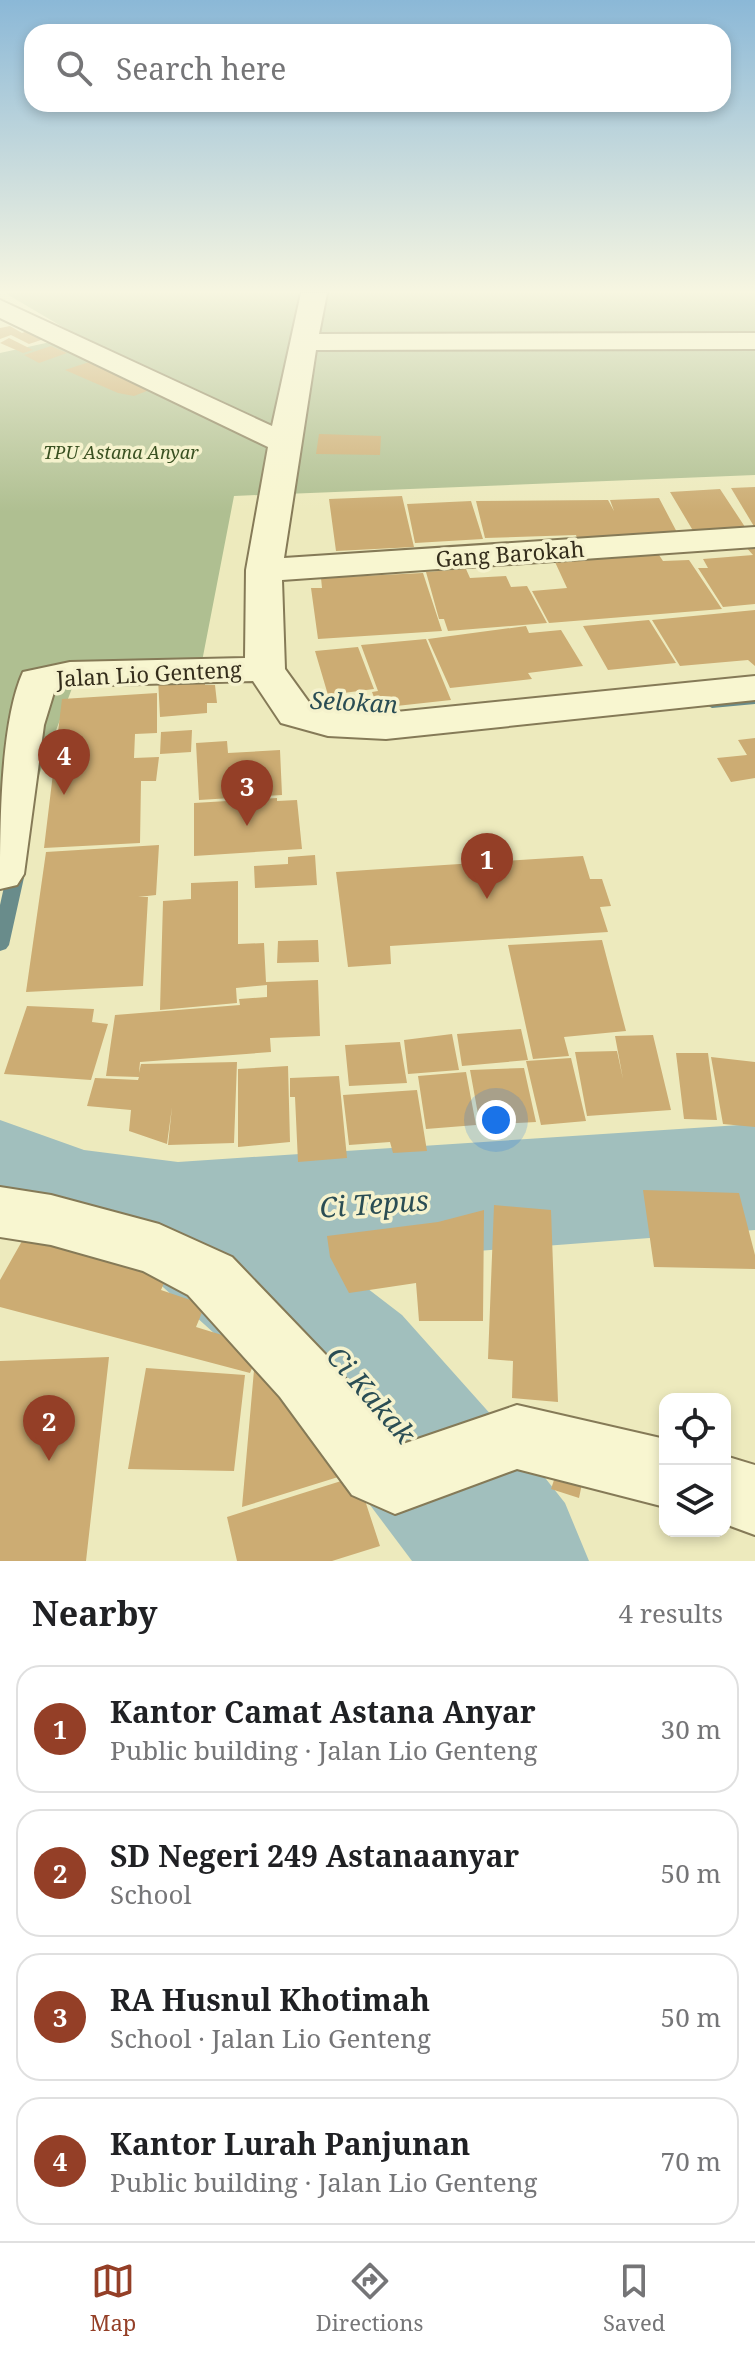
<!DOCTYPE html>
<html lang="en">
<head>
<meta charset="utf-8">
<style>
	body { margin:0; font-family:"Noto Serif",serif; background:#f6f6f6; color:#202124 }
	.controls { position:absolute; right:24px; bottom:24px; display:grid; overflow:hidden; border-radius:16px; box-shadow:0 4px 12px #0003 }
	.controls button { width:72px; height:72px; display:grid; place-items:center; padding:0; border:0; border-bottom:2px solid #e0e0e0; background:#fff; color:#202124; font:40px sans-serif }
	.you { position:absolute; left:496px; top:1120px; width:28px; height:28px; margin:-20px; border:6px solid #fff; border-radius:50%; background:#1a73e8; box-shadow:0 0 0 12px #1a73e833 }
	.badge { display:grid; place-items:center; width:52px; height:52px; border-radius:50%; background:#943f27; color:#fff; font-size:26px; font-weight:700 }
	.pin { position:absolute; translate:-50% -66px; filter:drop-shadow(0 2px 4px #0008) }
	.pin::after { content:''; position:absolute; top:42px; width:28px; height:24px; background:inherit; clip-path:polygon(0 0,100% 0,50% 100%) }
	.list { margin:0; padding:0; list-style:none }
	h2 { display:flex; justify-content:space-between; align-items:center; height:104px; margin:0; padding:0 32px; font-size:34px }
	h2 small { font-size:26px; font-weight:400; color:#757577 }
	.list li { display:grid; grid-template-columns:52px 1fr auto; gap:24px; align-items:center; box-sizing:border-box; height:128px; margin:0 16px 16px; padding:0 16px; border:2px solid #e0e0e0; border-radius:24px }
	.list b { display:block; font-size:30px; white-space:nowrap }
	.list p { margin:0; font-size:26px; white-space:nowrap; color:#757577 }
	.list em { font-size:26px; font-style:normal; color:#757577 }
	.icon { flex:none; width:44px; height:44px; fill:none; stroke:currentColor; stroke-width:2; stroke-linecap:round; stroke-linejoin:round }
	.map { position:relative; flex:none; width:755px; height:1561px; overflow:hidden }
	.search { position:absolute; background:#fff; box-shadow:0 4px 12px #0003; left:24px; right:24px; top:24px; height:88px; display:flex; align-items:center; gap:20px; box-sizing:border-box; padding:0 28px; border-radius:24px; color:#757577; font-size:30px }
	.sheet { height:680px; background:#fff }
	nav { display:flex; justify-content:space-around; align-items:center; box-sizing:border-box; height:112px; border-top:2px solid #e0e0e0; background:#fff; font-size:22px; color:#757577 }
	nav a { display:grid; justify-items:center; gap:4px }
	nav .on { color:#943f27 }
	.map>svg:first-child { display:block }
</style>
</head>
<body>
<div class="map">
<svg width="755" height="1561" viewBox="0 0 755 1561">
	<rect width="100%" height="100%" fill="#edeabd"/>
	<path fill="#afbf91" d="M 5,293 L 755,293 L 755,475 L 234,496 L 199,677 L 74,683 L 0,878 L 0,353 L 78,336 Z"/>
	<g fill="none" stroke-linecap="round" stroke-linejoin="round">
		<path fill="#698c8b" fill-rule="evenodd" d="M 755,696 L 755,704 L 712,708 L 705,704 L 712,700 Z
			M 18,858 L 27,864 L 9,945 L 6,949 L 0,951 L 0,905 L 9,864 Z"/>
		<path fill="#a1bfbd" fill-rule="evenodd" d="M 0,1120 L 84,1150 L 178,1162 L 755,1124 L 755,1230 L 333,1262 L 402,1315 L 527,1455 L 565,1503 L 589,1561 L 412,1561 L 298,1409 L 143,1269 L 75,1259 L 0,1231 Z"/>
	</g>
	<path fill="#ccac73" d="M 10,326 L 22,333 L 33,329 L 50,337 L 29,344 L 11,335 L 0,339 L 0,328 Z
		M 9,338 L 33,350 L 23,353 L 0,343 Z
		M 51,346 L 67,353 L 39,363 L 24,355 Z
		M 89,362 L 152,389 L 134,396 L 118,393 L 65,370 Z
		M 319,434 L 381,436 L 380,455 L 316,454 Z
		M 755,487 L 755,528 L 731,488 Z
		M 720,489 L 747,530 L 695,534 L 670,492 Z
		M 402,496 L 414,547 L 336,551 L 329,499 Z
		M 659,498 L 680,538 L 578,541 L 576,535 L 485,538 L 476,501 L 608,500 L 614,511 L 610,500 Z
		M 471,501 L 483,539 L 415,543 L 407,504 Z
		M 755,545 L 755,604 L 723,607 L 698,568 L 708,568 L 703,559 L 753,555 L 745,546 Z
		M 657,552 L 663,561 L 689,560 L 722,609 L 549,623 L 532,591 L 567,588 L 555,562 Z
		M 466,569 L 470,578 L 506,576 L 511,587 L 527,586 L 547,623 L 448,631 L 444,619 L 439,619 L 426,572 Z
		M 423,573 L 442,631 L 318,639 L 311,588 L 322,588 L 321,578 Z
		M 755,610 L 755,666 L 748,660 L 680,666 L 652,620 Z
		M 649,620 L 676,663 L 608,670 L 583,626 Z
		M 526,626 L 529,633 L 561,630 L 583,666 L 528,673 L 532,679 L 450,688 L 428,639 Z
		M 426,639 L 451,700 L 378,708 L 372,692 L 378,691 L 361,645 Z
		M 358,647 L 374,689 L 328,695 L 315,651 Z
		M 205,674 L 205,685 L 215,685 L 217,703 L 207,703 L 207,713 L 160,717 L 158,678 Z
		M 157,693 L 157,733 L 135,734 L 134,758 L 159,757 L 156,781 L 141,781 L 140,843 L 44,848 L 62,699 Z
		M 192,730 L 191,752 L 160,754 L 161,732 Z
		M 755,738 L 755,778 L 731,782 L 717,758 L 747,755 L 738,740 Z
		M 227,741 L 228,753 L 280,750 L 282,795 L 199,800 L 196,743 Z
		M 277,798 L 277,801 L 297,800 L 302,849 L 194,856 L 194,803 Z
		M 159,845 L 156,895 L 138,897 L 148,897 L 143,986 L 26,992 L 46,852 Z
		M 315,855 L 317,885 L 255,888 L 254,866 L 288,864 L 288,857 Z
		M 583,856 L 590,879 L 602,879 L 611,906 L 600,907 L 608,932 L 390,946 L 391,964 L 348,967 L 336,872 Z
		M 238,881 L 238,944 L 264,943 L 266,982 L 318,980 L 320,1036 L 270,1038 L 271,1052 L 140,1062 L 139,1073 L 141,1064 L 237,1062 L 234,1143 L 168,1145 L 172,1107 L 167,1144 L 129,1131 L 131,1110 L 87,1106 L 95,1078 L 138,1080 L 139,1077 L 106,1076 L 115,1015 L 240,1005 L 239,999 L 267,997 L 267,985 L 236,988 L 237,1003 L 160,1010 L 163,901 L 191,899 L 191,883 Z
		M 318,940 L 319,962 L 277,963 L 278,941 Z
		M 602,940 L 626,1031 L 564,1037 L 569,1056 L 533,1059 L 508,945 Z
		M 27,1006 L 94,1009 L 92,1022 L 108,1024 L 91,1080 L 4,1074 Z
		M 521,1029 L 528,1060 L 462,1066 L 457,1034 Z
		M 452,1034 L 459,1070 L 408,1074 L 404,1040 Z
		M 653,1035 L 671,1110 L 587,1116 L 575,1052 L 617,1051 L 623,1079 L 615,1036 Z
		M 400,1042 L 407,1083 L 349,1086 L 345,1045 Z
		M 676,1053 L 708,1053 L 717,1120 L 684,1119 Z
		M 711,1057 L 755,1062 L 755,1127 L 723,1124 Z
		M 571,1058 L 586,1121 L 541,1125 L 526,1061 Z
		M 288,1066 L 290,1142 L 238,1147 L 238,1069 Z
		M 524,1068 L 536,1122 L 480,1125 L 470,1070 Z
		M 466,1072 L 476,1125 L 426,1129 L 418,1076 Z
		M 339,1076 L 347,1158 L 298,1162 L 295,1097 L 290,1097 L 290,1078 Z
		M 417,1090 L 427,1151 L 393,1153 L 390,1142 L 349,1145 L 343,1095 Z
		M 643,1190 L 739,1193 L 755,1255 L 755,1269 L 654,1267 Z
		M 494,1205 L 551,1210 L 558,1402 L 512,1398 L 513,1361 L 488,1359 Z
		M 484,1210 L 483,1321 L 419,1321 L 416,1283 L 349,1293 L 330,1257 L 327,1236 L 438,1222 Z
		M 26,1234 L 168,1274 L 161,1290 L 205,1305 L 196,1327 L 261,1347 L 250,1373 L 0,1307 L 0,1280 Z
		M 109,1357 L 86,1561 L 0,1561 L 0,1361 Z
		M 146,1368 L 245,1375 L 234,1471 L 128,1469 Z
		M 254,1370 L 289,1376 L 367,1468 L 242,1507 Z
		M 586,1465 L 579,1498 L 551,1489 L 554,1480 L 532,1472 Z
		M 357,1476 L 380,1546 L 332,1561 L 237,1561 L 227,1517 Z"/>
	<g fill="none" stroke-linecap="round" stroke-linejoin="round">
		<defs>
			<path id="minor" d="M 301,293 L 327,293 L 319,334 L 755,333 L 755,349 L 316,350 L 284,558 L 755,527 L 755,547 L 282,580 L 285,669 L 311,705 L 330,711 L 386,713 L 755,676 L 755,700 L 386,739 L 328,736 L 281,723 L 253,681 L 70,686 L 55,689 L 44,725 L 24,874 L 17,885 L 0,889 C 0,828 0,723 23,672 L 70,662 L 245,658 L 246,570 L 268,447 L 0,318 L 0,300 L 272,426 Z
				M 0,1187 L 51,1195 L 159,1224 L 232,1257 L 326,1355 L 400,1445 L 517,1405 L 665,1439 L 665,1507 L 517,1469 L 395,1514 L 352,1495 L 280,1397 L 188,1295 L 143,1271 L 51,1245 L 0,1237 Z
				M 725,1456 L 755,1465 L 755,1535 L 725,1524 Z"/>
		</defs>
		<use href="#minor" stroke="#857a57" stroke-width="4"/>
		<use href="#minor" fill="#f8f6d0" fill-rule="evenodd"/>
	</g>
	<linearGradient id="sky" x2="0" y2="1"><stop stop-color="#8bb8d7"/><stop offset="0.57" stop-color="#f7f6e1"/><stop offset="1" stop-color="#f7f6e1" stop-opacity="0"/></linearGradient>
	<rect width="755" height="512" fill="url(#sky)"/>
	<g text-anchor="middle" stroke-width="7" stroke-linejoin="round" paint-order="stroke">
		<g font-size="18" font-style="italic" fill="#3a5122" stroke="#f5f2cd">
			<text x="121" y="459">TPU Astana Anyar</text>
		</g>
		<g font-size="22" fill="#342d1b" stroke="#f5f2cd">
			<text transform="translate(510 554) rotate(-4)" y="8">Gang Barokah</text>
			<text transform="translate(149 674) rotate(-3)" y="8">Jalan Lio Genteng</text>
		</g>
		<g font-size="24" font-style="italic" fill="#2a4d54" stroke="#f5f2cd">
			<text transform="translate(354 703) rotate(3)" y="8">Selokan</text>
		</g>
		<g font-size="28" font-style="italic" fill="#2a4d54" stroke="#f5f2cd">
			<text transform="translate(374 1204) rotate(-4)" y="10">Ci Tepus</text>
			<text transform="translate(371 1395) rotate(49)" y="10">Ci Kakak</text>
		</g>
	</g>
</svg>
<div class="controls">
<button><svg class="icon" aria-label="locate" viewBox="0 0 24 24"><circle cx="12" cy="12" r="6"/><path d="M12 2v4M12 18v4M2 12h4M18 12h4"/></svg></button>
<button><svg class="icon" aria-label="layers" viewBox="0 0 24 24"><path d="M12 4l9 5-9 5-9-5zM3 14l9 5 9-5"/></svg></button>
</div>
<div class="you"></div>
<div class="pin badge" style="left:487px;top:899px">1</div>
<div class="pin badge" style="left:49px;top:1461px">2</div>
<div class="pin badge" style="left:247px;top:826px">3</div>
<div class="pin badge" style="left:64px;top:795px">4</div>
<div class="search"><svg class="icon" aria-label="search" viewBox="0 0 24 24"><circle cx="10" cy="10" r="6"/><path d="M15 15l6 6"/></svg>Search here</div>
</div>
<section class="sheet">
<h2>Nearby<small>4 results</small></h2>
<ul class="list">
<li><span class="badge">1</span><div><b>Kantor Camat Astana Anyar</b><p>Public building · Jalan Lio Genteng</p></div><em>30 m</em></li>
<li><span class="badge">2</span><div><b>SD Negeri 249 Astanaanyar</b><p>School</p></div><em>50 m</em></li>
<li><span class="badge">3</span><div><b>RA Husnul Khotimah</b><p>School · Jalan Lio Genteng</p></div><em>50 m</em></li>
<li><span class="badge">4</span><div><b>Kantor Lurah Panjunan</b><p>Public building · Jalan Lio Genteng</p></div><em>70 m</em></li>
</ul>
</section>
<nav>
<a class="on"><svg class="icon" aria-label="map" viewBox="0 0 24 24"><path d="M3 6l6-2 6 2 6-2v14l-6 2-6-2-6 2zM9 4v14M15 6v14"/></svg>Map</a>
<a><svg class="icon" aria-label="directions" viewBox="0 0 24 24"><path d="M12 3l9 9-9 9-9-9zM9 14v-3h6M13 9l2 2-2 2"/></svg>Directions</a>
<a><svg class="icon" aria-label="saved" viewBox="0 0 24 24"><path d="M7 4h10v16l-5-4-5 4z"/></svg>Saved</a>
</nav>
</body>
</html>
